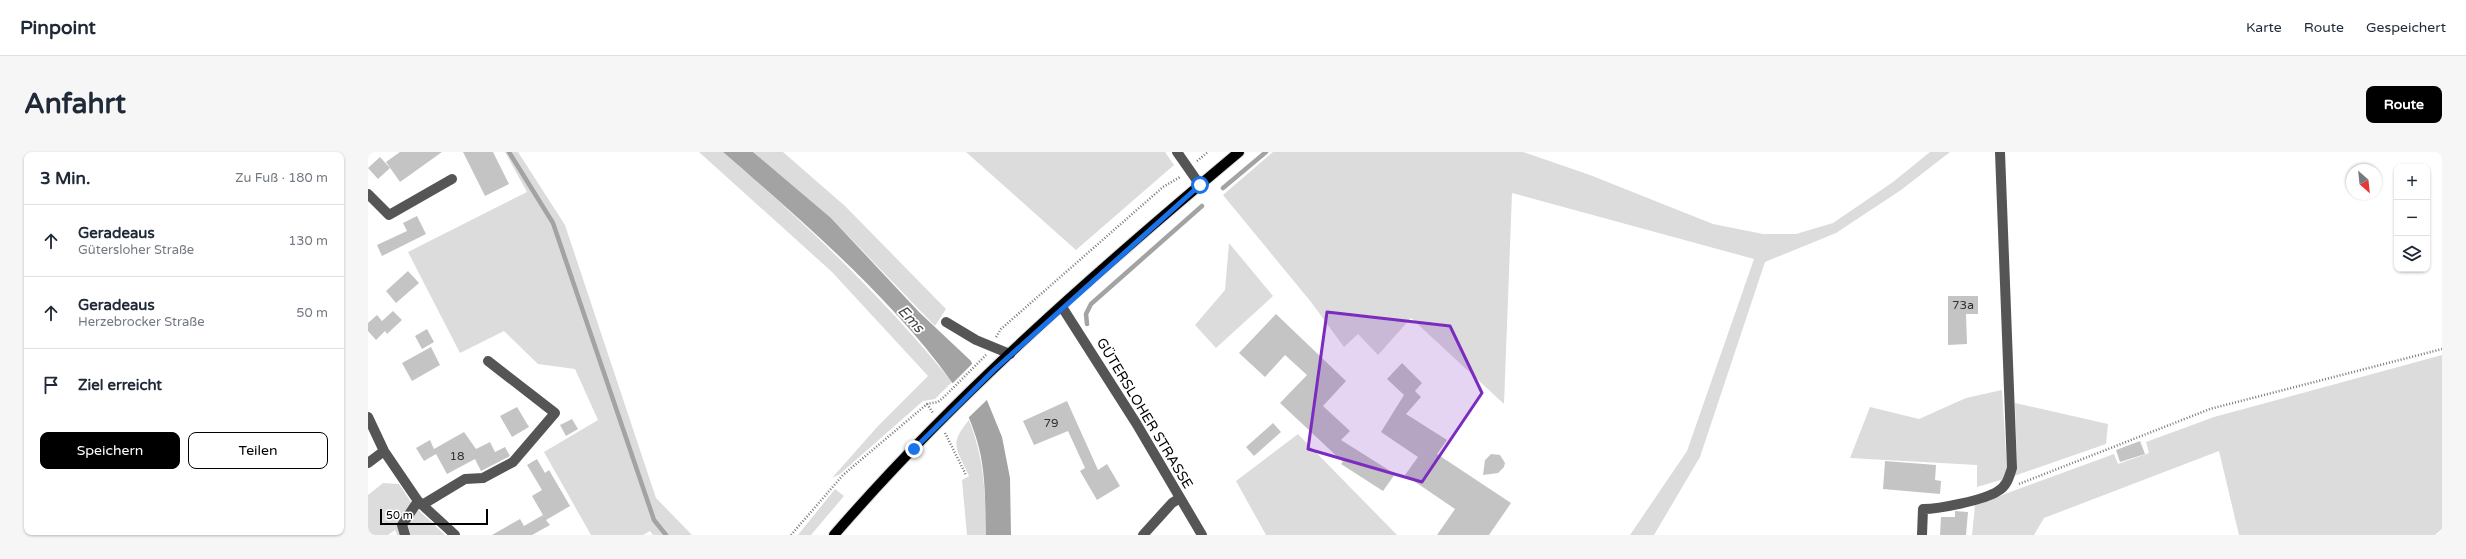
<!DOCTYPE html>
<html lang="de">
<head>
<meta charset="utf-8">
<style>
	body { margin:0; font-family:"Varela Round",sans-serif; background:#f6f6f7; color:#1f2937 }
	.controls { position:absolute; right:12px; top:12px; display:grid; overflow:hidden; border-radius:8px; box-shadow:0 1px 3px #0004 }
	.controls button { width:36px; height:36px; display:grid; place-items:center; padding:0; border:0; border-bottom:1px solid #e0e1e3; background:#fff; color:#1f2937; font:20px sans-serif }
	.compass { position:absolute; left:1978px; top:12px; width:36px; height:36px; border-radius:50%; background:#fff; box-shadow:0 1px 3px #0004; rotate:153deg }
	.scale { position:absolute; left:12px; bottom:10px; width:108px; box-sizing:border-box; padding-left:4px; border:2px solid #000; border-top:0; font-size:11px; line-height:14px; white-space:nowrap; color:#000; -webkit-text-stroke:3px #fff; paint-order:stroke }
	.stop { position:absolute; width:12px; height:12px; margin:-9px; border:3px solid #1a73e8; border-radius:50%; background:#fff }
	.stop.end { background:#1a73e8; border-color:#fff; box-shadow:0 1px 4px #0008 }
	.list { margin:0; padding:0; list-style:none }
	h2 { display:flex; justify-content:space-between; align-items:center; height:52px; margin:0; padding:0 16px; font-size:17px }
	h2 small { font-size:13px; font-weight:400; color:#747a83 }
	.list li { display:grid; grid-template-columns:26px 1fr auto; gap:12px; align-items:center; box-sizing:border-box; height:72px; padding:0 16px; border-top:1px solid #e0e1e3 }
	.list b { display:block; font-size:15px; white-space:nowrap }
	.list p { margin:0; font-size:13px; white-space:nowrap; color:#747a83 }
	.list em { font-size:13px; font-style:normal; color:#747a83 }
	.actions { display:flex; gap:8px; padding:12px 16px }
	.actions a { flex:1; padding:9px 0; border:1px solid #000; border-radius:8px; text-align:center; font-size:14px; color:#000 }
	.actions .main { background:#000; color:#fff }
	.icon { flex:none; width:22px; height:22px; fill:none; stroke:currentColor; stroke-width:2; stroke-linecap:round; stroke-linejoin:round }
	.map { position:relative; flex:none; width:2074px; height:383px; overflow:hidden; border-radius:8px }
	header { display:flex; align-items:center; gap:24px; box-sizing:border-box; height:56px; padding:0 20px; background:#fff; border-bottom:1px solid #e0e1e3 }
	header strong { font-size:19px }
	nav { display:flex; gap:22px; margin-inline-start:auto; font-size:14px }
	.intro { display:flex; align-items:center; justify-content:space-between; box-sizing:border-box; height:96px; padding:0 24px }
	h1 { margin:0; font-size:28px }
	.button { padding:10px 18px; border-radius:8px; background:#000; color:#fff; font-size:14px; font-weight:700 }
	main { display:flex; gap:24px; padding:0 24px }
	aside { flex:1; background:#fff; border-radius:8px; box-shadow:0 1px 3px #0004 }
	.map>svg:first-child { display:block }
</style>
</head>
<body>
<header>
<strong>Pinpoint</strong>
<nav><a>Karte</a><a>Route</a><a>Gespeichert</a></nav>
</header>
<div class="intro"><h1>Anfahrt</h1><a class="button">Route</a></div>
<main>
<aside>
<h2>3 Min.<small>Zu Fuß · 180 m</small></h2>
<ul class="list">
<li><svg class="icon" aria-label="ahead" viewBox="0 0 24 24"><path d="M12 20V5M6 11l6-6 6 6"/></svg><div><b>Geradeaus</b><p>Gütersloher Straße</p></div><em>130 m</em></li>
<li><svg class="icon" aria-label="ahead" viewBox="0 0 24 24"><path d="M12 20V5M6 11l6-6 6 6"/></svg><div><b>Geradeaus</b><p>Herzebrocker Straße</p></div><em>50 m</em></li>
<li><svg class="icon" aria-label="arrive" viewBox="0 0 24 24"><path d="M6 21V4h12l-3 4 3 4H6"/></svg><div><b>Ziel erreicht</b></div></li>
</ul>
<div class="actions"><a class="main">Speichern</a><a>Teilen</a></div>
</aside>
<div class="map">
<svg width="2074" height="383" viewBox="0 0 2074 383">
	<rect width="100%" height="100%" fill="#fff"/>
	<path fill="#dcdcdc" d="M 137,0 L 150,0 L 197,73 L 288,346 L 324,383 L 285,383 L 282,379 L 275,383 L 223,383 L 176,300 L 230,268 L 207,217 L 170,212 L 136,179 L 92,201 L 40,100 L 159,40 Z
		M 331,0 L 355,0 C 437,71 516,146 584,230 L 567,247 L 555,249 L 472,322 L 464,326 L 510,274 L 560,224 L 464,120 Z
		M 385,0 L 415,0 L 477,54 L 578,157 L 567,174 L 463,66 Z
		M 598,0 L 797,0 L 806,13 L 708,98 Z
		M 905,0 L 1155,0 L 1222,23 L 1345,72 L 1395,82 L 1428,82 L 1465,71 L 1525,30 L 1562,0 L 1582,0 L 1533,38 L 1468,81 L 1397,110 L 1332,305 L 1286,383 L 1262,383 L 1319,299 L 1386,107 L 1144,41 L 1136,252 L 1043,166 L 1010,203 L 990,182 L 976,195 L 943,150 L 855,43 Z
		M 861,91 L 905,144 L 848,196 L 827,173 L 857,138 Z
		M 2074,203 L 2074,377 L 2067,383 L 1871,383 L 1851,299 L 1676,366 L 1666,383 L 1604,383 L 1607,353 L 1746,302 L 1750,312 L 1781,301 L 1778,290 L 1846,265 Z
		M 1634,238 L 1639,317 L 1636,327 L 1609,335 L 1609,313 L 1482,306 L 1502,255 L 1551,267 L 1598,246 Z
		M 1647,251 L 1740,272 L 1738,292 L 1646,324 L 1649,314 Z
		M 601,268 C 617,309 617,340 618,383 L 599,383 L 594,328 L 601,324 C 589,297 580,293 601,268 Z
		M 930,282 L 1029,383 L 898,383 L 868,329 Z
		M 15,331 L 31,332 L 45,353 L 77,383 L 29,383 L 27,378 L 20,383 L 0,383 L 0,343 Z
		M 467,337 L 476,344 L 443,383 L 430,383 Z"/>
	<path fill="#a3a3a3" d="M 355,0 L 385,0 L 463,66 L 551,160 L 603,209 L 634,285 L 642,326 L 643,383 L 618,383 C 617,354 618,324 611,296 C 608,281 592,241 583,229 C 524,146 432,67 355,0 Z"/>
	<path fill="#fff" d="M 606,210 L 622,245 L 598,268 L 583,233 Z"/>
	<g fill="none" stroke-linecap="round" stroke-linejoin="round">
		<path stroke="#a3a3a3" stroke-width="4.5" d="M 141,0 L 185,71 L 286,368 L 298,383
			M 855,36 L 898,0
			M 719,172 L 718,162 L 723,152 L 834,54"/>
	</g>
	<path fill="#c4c4c4" d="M 32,0 L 74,0 L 32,30 L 18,10 Z
		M 95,0 L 125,0 L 141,32 L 117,44 Z
		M 12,5 L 22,16 L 10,27 L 0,16 Z
		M 49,64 L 58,82 L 14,104 L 9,93 L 39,79 L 35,71 Z
		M 40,119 L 51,131 L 28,151 L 18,139 Z
		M 1580,144 L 1610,144 L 1610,162 L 1598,162 L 1599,192 L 1580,193 Z
		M 25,159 L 34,168 L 19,182 L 17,179 L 8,188 L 0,179 L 0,171 L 9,163 L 14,169 Z
		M 908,162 L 978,229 L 955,254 L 982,279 L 973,288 L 1027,322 L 1015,339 L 973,312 L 975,310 L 912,251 L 939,223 L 917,203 L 897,225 L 871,201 Z
		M 59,177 L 66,190 L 54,197 L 47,184 Z
		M 63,195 L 72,213 L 44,229 L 34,211 Z
		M 1034,211 L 1054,231 L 1047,239 L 1053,245 L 1038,262 L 1079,288 L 1069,302 L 1143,351 L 1121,383 L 1069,383 L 1087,357 L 1037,323 L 1050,305 L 1013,280 L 1036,243 L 1019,227 Z
		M 699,249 L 730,318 L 739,312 L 752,334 L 729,348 L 712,319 L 717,316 L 700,279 L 666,293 L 655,269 Z
		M 149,255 L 161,275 L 144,285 L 132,264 Z
		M 204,267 L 210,277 L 198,284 L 192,273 Z
		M 905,271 L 913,280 L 886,304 L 878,295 Z
		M 96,280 L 108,297 L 122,290 L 127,300 L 137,295 L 142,304 L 113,319 L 107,307 L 79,322 L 68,302 L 56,309 L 48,296 L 62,288 L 66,297 Z
		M 1772,289 L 1777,302 L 1752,310 L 1748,298 Z
		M 1123,302 L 1132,303 L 1137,311 L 1136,315 L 1130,321 L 1115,323 L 1117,308 Z
		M 169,307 L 177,321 L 181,318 L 202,354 L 178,368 L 182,373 L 164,383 L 124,383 L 152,367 L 156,374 L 175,363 L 164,344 L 174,338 L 159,313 Z
		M 1517,309 L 1568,313 L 1567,328 L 1573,329 L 1572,342 L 1515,337 Z
		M 1587,359 L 1600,360 L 1598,383 L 1572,383 L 1573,365 L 1587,365 Z"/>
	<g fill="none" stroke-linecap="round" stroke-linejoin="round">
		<defs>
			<path id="major" d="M 466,383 C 587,243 729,119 871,0"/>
		</defs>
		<use href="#major" stroke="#dbdbdb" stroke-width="12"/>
		<path stroke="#777" stroke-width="2.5" stroke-dasharray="1 2" stroke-linecap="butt" d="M 829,9 L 840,0
			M 628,185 L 633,177 L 795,35 L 812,25
			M 559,252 L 565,261
			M 577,281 L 598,323
			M 1651,332 L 1842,257 L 2074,197
			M 423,383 L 475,323 L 559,252 L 570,250 L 576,245 L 618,203"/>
		<path stroke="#555" stroke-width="10" d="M 809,0 L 832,33
			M 0,42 L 21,63 L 84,27
			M 694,155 L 768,271 L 834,383
			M 578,170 L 608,188 L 642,202
			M 0,265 L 16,299 L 50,349 L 87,383
			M 0,311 L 16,299
			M 54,353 L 97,327 L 115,326 L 145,310 L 187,261 L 120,209
			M 37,383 L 34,373 L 50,349
			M 775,383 L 804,351 L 812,346
			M 1554,383 L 1555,357 C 1571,357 1617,348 1630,339 C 1639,334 1641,325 1644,316 L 1632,0"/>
		<use href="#major" stroke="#000" stroke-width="10"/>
	</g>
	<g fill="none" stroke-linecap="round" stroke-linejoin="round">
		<path stroke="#1a73e8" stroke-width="5" d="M 546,297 L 626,218 L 832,33"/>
	</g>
	<path fill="#7b2cbf" fill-opacity="0.2" stroke="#7b2cbf" stroke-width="3" stroke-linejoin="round" d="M 959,160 L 1082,174 L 1114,241 L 1054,330 L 940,297 Z"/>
	<g text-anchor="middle" stroke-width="3.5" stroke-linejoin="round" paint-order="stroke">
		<g font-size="12" fill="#313131">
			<text x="1595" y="157">73a</text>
			<text x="683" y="275">79</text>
			<text x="89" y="308">18</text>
		</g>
		<g font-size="14" fill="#000" stroke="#fff">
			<text transform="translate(777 261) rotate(59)" y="5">GÜTERSLOHER STRASSE</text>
		</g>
		<g font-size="15" font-style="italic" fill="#444" stroke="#fff">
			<text transform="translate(543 167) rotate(47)" y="5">Ems</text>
		</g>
	</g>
</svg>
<div class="controls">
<button>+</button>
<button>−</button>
<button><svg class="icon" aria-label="layers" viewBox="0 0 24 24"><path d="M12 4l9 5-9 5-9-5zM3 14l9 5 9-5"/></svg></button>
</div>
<svg class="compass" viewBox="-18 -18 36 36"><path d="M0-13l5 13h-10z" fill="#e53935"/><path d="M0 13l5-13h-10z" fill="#747a83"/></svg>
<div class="scale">50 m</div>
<div class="stop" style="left:832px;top:33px"></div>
<div class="stop end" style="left:546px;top:297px"></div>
</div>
</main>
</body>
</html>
